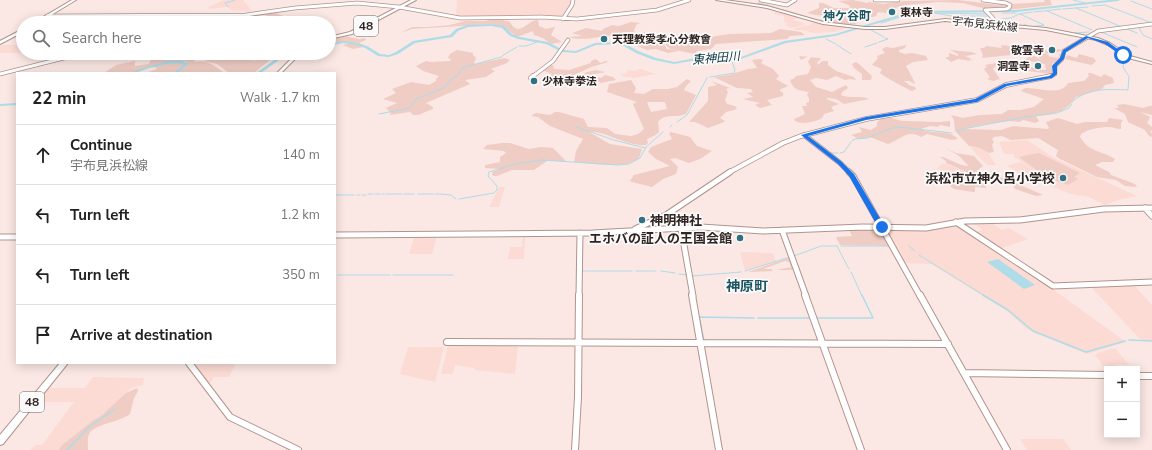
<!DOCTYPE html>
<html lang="en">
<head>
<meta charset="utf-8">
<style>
	body { margin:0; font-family:"Nunito Sans","Noto Sans JP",sans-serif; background:#f6f6f6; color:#222 }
	.controls { position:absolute; right:12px; bottom:12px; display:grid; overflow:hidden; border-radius:0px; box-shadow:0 2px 10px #0003 }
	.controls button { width:36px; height:36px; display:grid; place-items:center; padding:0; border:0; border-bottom:1px solid #e0e0e0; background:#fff; color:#222; font:20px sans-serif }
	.stop { position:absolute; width:12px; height:12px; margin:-9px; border:3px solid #1a73e8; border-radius:50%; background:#fff }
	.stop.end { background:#1a73e8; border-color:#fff; box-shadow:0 1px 4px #0008 }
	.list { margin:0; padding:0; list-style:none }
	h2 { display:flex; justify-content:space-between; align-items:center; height:52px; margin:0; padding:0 16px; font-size:17px }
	h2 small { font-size:13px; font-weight:400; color:#767676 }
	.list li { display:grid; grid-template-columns:26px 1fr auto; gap:12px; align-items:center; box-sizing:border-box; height:60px; padding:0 16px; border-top:1px solid #e0e0e0 }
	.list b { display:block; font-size:15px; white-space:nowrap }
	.list p { margin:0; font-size:13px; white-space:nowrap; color:#767676 }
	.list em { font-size:13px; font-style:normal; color:#767676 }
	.icon { flex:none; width:22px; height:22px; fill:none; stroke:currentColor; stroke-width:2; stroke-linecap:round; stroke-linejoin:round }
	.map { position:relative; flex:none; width:1152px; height:450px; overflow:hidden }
	.search { position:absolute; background:#fff; box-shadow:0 2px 10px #0003; left:16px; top:16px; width:320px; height:44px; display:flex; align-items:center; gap:10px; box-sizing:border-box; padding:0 14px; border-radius:22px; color:#767676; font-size:15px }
	.panel { position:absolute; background:#fff; box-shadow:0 2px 10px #0003; left:16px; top:72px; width:320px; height:292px; border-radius:0px }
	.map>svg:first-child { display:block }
</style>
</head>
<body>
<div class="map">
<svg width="1152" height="450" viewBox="0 0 1152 450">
	<rect width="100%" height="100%" fill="#fbe8e4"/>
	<path fill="#fbdbd4" d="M 224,0 L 243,0 L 252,11 L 231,10 L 228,7 L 209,9 L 208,7 Z
		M 457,0 L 571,0 L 571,2 L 562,17 L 466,17 L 456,16 Z
		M 775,12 L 798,17 L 793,20 L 804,23 L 804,25 L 791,28 L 785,25 L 787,23 L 784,22 L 784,16 L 774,14 Z
		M 137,16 L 166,16 L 157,23 L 128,23 Z
		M 813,22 L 829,25 L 850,27 L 835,32 L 814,33 L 802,30 L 794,30 L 794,28 L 810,25 Z
		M 0,45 L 23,45 L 23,50 L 19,53 L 0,53 Z
		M 640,69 L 656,74 L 634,78 L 621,76 L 621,75 L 627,73 L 628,70 L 635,71 Z
		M 1027,140 L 1056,159 L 1137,196 L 1118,200 L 1105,205 L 1089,197 L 1071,194 L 1023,175 L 1007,166 L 1020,162 L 1029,167 L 1013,156 L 1015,155 L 1013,154 L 1004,154 L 999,142 Z
		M 970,147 L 979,148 L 987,151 L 996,165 L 987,165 Z
		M 944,163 L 967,172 L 968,181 L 932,177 L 940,170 L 937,168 Z
		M 499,187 L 505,187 L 499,207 L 489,207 Z
		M 972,222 L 990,222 L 1002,230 L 1009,228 L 1028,239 L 1000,249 L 974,233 L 982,230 Z
		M 957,224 L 1022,267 L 1126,342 L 1087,354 L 1028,330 L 1007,311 L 931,264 L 904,263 L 885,231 L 933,230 Z
		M 415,235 L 437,235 L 432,254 L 409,254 Z
		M 523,237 L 525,237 L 524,259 L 508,259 L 510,247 L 522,247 Z
		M 740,252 L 773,253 L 776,261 L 745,271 Z
		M 1134,285 L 1152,305 L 1152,340 L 1141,340 L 1090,286 Z
		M 448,345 L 518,345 L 515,374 L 475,370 L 475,368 L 455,365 L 453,374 L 441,374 Z
		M 408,347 L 444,347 L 435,382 L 400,374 Z
		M 1115,348 L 1129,365 L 1115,364 L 1118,369 L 1107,369 L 1107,372 L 1095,355 L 1097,353 Z
		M 193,363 L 236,363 L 229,377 L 214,377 L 209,385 Z
		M 93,377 L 144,378 L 143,385 L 131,388 L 115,404 L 102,415 L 91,422 L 61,446 L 59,450 L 31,450 L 35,445 L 42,445 L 74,402 L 34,402 L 46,388 L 85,388 Z
		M 1020,439 L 1063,439 L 1071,450 L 1027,450 Z"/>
	<path fill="#efccc4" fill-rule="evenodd" d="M 853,0 L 867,3 L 869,2 L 883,4 L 905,1 L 958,0 L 999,5 L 995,2 L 1009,5 L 1007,8 L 986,9 L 963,3 L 938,2 L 906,5 L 887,10 L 886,13 L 878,12 L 876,16 L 869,18 L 856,13 L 851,10 L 849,5 L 838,1 Z
		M 1044,0 L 1050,0 L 1052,5 L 1006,10 L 1012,4 L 1045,2 Z
		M 759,2 L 815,19 L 829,20 L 828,16 L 815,15 L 807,13 L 819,8 L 819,3 L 823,3 L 834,8 L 848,8 L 853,13 L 852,14 L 860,18 L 858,19 L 858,23 C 840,30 775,11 756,4 Z
		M 273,12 L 288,18 L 297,16 L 301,17 L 298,20 L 301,23 L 275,23 L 265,14 Z
		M 496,18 L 510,22 C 519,39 528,19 538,20 L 539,26 L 546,29 L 555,27 L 551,35 L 562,42 L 551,44 L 543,38 L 534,35 L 533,31 L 517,37 L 504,27 L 491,24 L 412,29 L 400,33 L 412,27 L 428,27 L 450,25 L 465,21 L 485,21 Z
		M 631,22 L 640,23 L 636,25 L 634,31 L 636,33 L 647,32 L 655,35 L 664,34 L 669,35 L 655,37 L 645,34 L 629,36 C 638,47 651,44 663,43 L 667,49 L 679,51 L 668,53 L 656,49 L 647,50 L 628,42 L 620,35 C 602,35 586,42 568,37 L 582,36 L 572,33 L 586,28 L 602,31 L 603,29 L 612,25 L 619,26 Z
		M 780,29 L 801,32 L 805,35 L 790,36 L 787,39 L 716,44 L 711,49 L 697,51 L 695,54 L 670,49 L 665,44 L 671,36 L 670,33 L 678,36 L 679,40 L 689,40 L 694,43 L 705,38 L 729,34 L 771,33 Z
		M 345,36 L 359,39 L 365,38 L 366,40 L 359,43 L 364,45 L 363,47 L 353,49 L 342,45 L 348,44 L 348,42 L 340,43 L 329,40 Z
		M 906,45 L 905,48 L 899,50 L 899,52 L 905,54 L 912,53 L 926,56 L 928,60 L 913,62 L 906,66 L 912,77 L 915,84 L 909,81 L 904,81 L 909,85 L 915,87 L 916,89 L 912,91 C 909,90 883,76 880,73 L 882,69 L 872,65 L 878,58 L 877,56 L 885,53 L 882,49 L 886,47 L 893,48 Z
		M 1001,45 L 1010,46 L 1011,48 L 1019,52 L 1011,55 L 982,58 L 983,55 L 980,48 L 984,48 L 986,46 L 1002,48 Z
		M 1023,48 L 1034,51 L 1033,49 C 1041,49 1046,51 1054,52 L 1057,49 L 1063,50 L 1053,54 L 1044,53 L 1049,55 L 1048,56 L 1057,58 L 1060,56 L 1058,54 L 1061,54 L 1059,60 L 1052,64 L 1053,74 L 1018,70 L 996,65 L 993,69 L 1000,79 L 993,81 L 987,79 L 990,77 L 984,69 L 987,67 L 985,65 C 996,63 1009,61 1021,64 C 1029,66 1037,70 1046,70 L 1045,64 L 1024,60 L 1032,55 L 1041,60 L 1036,54 L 1023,51 Z
		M 457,50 L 473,53 L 473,55 L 476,58 L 474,63 L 475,64 L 505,58 L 510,60 L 507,63 L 491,69 L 495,71 L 486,77 L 465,80 L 470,84 L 426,103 L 433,107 L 433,109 L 418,115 L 413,115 L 410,112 L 390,115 L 391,113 L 386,108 L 397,103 L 383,99 L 396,93 L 392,89 L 411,82 L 429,85 L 436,81 L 436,79 L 439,76 L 423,71 L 416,66 L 426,61 L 430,62 L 450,61 L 451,59 L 448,58 L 450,54 Z
		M 950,50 L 971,52 L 977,54 L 965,56 L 974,60 L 969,59 L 971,61 L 958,59 L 951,62 L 945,57 L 949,57 L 949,53 L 958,56 L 958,54 Z
		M 260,53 L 291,53 L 270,60 L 254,73 L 229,73 L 217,64 L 204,61 L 231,55 L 231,58 L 256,55 L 252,60 L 257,62 L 254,60 Z
		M 1079,54 L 1094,58 L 1096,61 L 1093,64 L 1091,65 L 1065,59 L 1067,55 L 1077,58 Z
		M 173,55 L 176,59 L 191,56 L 198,59 L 194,60 L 195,62 C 206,59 216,66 224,73 L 178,73 L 180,70 L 188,64 L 188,62 L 183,61 L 151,66 L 132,73 L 104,73 L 116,65 L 135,61 L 135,66 L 149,64 L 151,58 Z
		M 799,56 L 819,58 L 821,59 L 817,62 L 818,65 L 822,61 L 828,61 L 828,65 L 836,71 L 854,77 L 856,80 L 850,79 L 845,80 L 836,76 L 827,80 L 816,78 L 810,80 L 816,87 L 832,92 L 846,85 L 848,88 L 842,92 L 841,95 C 850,99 860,95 869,99 L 844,104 L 836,99 L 828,98 L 826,99 L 839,104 L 831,107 L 834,111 L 824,114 L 822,118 C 815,122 802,125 795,121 L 794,119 L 805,114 L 802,106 L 807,106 L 806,103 L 809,102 L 809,98 L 807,95 L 809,92 C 799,90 794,91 790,80 L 795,78 L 796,76 L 808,74 L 811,67 L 808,62 L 811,57 L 807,57 L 801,60 Z
		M 596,59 L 600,63 L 606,61 L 608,62 L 591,67 L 570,77 L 557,79 L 551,83 L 545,83 L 552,77 L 551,75 L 552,74 L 542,70 L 550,65 L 553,65 L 554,69 L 569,70 L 591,63 L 591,61 Z
		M 759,59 L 763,60 L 761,63 L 773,69 L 779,76 L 776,79 L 788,86 L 779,90 L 783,93 L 783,96 L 767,100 L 772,105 L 760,108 L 755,105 L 760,103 L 743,99 L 753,97 L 747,93 L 753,92 L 751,89 L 737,88 L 714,77 L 729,75 L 748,69 L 757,68 L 752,60 Z
		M 179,62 L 184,62 L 186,65 L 178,70 L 175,73 L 146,73 L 157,69 L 154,66 Z
		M 856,62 L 860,65 L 872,76 L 871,80 L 862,80 L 862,74 L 854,68 L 852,64 Z
		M 596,70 L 605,72 L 595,74 L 580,82 L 572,82 L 559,87 L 587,72 Z
		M 1088,73 L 1091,73 L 1101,77 L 1104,74 L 1113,78 L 1114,83 L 1105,85 L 1102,89 L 1076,97 L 1069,106 L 1061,111 L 1048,115 L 1036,116 L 1039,121 L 1035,123 L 1023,120 L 1020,122 L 1009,121 L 981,125 L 963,129 L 1001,130 L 1013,126 L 1048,129 L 1049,128 L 1046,122 L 1058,118 L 1077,124 L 1085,122 L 1107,122 L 1109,118 L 1123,120 L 1121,123 L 1121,129 C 1117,129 1113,127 1109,127 C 1099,127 1089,129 1081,134 L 1080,137 C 1090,153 1101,150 1115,159 L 1113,162 L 1102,162 L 1095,165 L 1109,172 L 1111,175 L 1135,184 L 1137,187 L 1125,186 L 1116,180 L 1097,177 L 1060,159 L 1056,156 L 1058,150 L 1038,138 L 1011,140 L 1002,136 L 994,137 L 992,139 L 994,142 L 992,145 L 994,152 L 989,153 L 980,148 L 969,146 L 955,131 L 954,120 L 951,115 L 963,118 L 980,115 L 1002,114 L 1008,110 L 1021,110 L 1034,107 L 1044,99 L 1021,91 L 1025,88 C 1039,87 1060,97 1068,83 L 1084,81 L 1089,76 Z
		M 605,75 L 613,77 L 616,80 L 601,83 L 597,81 L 585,79 L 591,76 L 601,78 Z
		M 687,79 L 691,81 L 686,86 L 684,90 L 696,95 L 686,114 C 676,118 665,113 658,122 L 659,132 L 654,136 L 647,139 L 648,143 L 646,145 C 627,147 604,130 589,132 L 610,144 L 642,149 L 639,158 C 626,170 591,163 574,162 L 576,151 L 583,139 L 550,126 L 538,117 L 531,116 L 536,113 L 550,115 L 555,112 L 559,112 L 584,119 L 588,127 L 607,128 L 615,134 L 631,136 L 638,134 L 644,129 L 633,104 L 637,102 L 607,92 L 609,84 L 631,80 L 636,88 L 634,93 L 644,94 L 653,89 L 668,89 L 677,87 ZM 647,102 L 665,102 L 667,109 L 651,112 Z
		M 711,81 L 730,88 L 726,89 L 728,92 L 725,100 L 727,104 L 735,106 L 737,109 L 726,112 L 720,118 L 725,121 L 724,122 L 708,128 L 695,122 L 689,122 L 708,101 L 708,87 L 717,85 Z
		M 1124,104 L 1143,108 L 1149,106 L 1152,106 L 1152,115 L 1140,112 L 1150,117 L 1147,123 L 1152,127 L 1152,130 L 1150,132 L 1152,133 L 1152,137 L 1149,136 L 1145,130 L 1128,122 L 1125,114 L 1114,108 L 1119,108 L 1117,105 Z
		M 891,118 L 902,121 L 939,122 L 950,121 L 950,127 L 940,125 L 938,127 L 930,126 L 921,129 C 933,135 950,129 958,139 L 952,140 L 927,134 L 921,137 C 907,129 902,139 888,144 L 870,137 L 859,139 L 851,135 L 862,132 L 859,127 L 871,130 L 877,126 L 877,122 L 881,119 Z
		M 669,133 L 671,132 L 690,137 L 697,146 L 712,151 L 700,159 L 689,163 L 675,158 L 670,159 L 678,167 L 676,174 L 663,179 L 652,187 L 632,182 L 630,181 L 634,175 L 670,166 L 656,159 L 648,152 L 651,147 L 672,139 Z
		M 502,143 L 510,143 L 529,149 L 541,147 L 553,148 L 566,161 L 547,161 L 534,170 L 512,170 L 497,176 L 493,176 L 492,172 L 500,169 L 485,168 L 485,165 L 500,162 L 500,157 L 506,153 L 504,151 L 483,149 L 487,145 Z
		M 945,148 L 956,153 L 974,156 L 983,166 L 975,172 C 978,174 981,177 984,178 C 993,181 1000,173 1007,181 L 997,183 L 986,181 L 986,188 L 975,187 L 975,192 L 973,192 L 954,189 L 946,183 L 936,180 L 937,178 L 968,181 L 967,172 L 946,163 L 946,161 L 940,157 L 943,157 L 961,165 L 967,166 L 968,165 L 958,155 Z
		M 1039,153 L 1080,173 L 1074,177 L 1078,179 L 1068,185 L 1046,177 L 1019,157 Z
		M 1013,182 L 1041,194 L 1043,195 L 1036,196 L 1015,189 L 1012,183 Z
		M 849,230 L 879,230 L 882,231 L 890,246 L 840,245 L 836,237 L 852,236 Z
		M 788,258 L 790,259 L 793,270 L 776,270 L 791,267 L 789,262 L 785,261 L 763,269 L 771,269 L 773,271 L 748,272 Z
		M 137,388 L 138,391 L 134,398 L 130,414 C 120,422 94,424 89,434 C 87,438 88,445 88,450 L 59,450 L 61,446 L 91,422 L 102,415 L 126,393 Z"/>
	<path fill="#aedce8" d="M 998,259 L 1035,285 L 1024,289 L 987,262 Z"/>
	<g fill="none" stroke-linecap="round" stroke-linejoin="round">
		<path stroke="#aedce8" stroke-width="1" d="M 1073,0 L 1085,3
			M 1131,1 L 1152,9
			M 1092,6 L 1105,5 L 1152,23
			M 228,7 L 225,3 L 235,0
			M 1076,8 L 1122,27
			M 1063,9 L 1088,7
			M 1047,11 L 1092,30
			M 1034,12 L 1061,9
			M 935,13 L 951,16 L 989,16
			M 935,13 L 986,14
			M 1002,13 L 1016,13
			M 1020,14 L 1044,25 L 1030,27 L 1024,24
			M 1011,18 L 1019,14 L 1032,12
			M 959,20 L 970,21
			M 995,20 L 1010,18
			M 815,22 L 820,23
			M 977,22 L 992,20
			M 881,23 L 907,15 L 932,13
			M 1139,28 L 1143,35 L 1152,39
			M 876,29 L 871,30 L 884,37
			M 1127,29 L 1137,33
			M 1101,32 L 1137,47
			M 1074,33 L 1089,32
			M 826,39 L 836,44
			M 879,42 L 888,39 L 885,38
			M 837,45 L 851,54
			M 519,46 L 526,46 L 537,42
			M 865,47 L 877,43
			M 505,54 L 517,47
			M 1124,63 L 1132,59
			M 1124,63 L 1123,67 L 1128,75
			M 710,77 L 734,73 L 735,70 L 732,61
			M 1072,102 C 1087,88 1108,89 1128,90 L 1129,76
			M 379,114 L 410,108 L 416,99 L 444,88 L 449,81 L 458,75 L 462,68 L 501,57 L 505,54
			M 677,122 L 687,115 L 707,78
			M 576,127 L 614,140 L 645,148
			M 670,127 L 672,125
			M 959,133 L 958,130 L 1025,117 L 1057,113 L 1069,108 L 1072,104
			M 852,141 L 855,139 L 868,138 L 889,129 L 899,127 L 952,133
			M 830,153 L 838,153
			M 840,153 L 844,152 L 851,142
			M 368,194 L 373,194
			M 375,194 L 380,194
			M 382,194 L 384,194
			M 386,194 L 402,194
			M 404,194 L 414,194
			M 418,194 L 433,194
			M 435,194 L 439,194
			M 440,194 L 451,195 L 456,199
			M 335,195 L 354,195
			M 357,195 L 360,195
			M 362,195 L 366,195
			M 459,199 L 494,193 L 497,190 L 497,186 L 488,176 L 489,172 L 515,164 L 542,160 L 618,165 L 629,164 L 640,158 L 646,147 L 663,132
			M 837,246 L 849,269
			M 841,246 L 890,246
			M 909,246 L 915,251
			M 919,255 L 985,296
			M 794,256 L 821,246 L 837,246
			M 582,271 L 632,271
			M 636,271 L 656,271
			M 661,271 L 675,273
			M 745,271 L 790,257
			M 851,272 L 862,296
			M 679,274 L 687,275
			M 338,275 L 390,275
			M 393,275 L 453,275
			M 692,276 L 741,272"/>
		<path stroke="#aedce8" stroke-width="1.5" d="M 983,295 L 1008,310 L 1033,331 L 1086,352 L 1125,341
			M 758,318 L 811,318
			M 817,318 L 873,318 L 862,295
			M 1129,340 L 1152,341
			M 704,341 L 699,317 L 754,318
			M 67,450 L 89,427 L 115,409"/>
		<path fill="#aedce8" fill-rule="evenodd" d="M 1109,0 L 1120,0 L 1118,1 L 1016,12 L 912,13 L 835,36 L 786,43 L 741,59 L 702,59 L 674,64 L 654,60 L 636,53 L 622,45 L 617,44 L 596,45 L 576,53 L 562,52 L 546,44 L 518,39 L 510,36 L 502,28 L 491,26 L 468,27 L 458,31 L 452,37 L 415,43 L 398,54 L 389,57 L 378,56 L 365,48 L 356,45 L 343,43 L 329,46 L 329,44 L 343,41 L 357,43 L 367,46 L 380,54 L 389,55 L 396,52 L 413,41 L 450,35 L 456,29 L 467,25 L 491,24 L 504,26 L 512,34 L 520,37 L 548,42 L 563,50 L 576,51 L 595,43 L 617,42 L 624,43 L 638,51 L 656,58 L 674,62 L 702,57 L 741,57 L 784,41 L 835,34 L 912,11 L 1016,10 Z
			M 296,53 L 303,53 L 279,60 L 261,73 L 256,73 L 277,58 Z
			M 168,61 L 182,61 L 189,63 L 178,73 L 174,73 L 184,64 C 172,62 158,66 146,69 C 141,71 137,73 131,73 L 143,68 Z
			M 17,103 L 17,105 L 0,106 L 0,104 Z"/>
		<defs>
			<path id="minor-far3" d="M 761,0 L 787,5 L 795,0
				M 875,0 L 898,0
				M 983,0 L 1006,3 L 1010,5 L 1009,8 L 1006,9 L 985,10
				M 985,10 L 992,17 L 996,25
				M 47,16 L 246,15 L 295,8 L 357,3 L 399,7 L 460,18 L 541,17 L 577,19 L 657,10 L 689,0
				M 563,19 L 572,5 L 573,0
				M 217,23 L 238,18
				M 0,74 L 84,53
				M 532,77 L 553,61 L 568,40
				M 1049,77 L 1055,74 L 1055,66 L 1062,59 L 1064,51 L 1098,31 L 1152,24"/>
			<path id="minor-far2" d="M 531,78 L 533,76
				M 804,135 L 840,163 L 850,173
				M 728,173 L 783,143 L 801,136 L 866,119 L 977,100 L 1006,85 L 1051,76"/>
			<path id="minor-far1" d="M 849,172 L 853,176 L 920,296
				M 1145,208 L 1152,216
				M 956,222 L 1053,286 L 1152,282
				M 681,228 L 693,296
				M 635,229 L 666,215 L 730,172
				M 782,230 L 806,296
				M 335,235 L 593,233 L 701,227 L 763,231 L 863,227 L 926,228 L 965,221 L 1020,220 L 1104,209 L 1152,208
				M 0,237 L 17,237
				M 579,296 L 580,233"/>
			<path id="minor" d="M 692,295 L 719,450
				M 805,295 L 861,450
				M 920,295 L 1007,450
				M 447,342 L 948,344
				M 189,363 L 230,417 L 298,450
				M 964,373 L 1107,375
				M 1137,376 L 1152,376
				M 575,450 L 578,397 L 579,295"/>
			<path id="major" d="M 72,0 L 76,0 L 38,23 L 33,23 Z
				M 411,0 L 416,0 L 352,34 L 329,39 L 329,37 L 350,32 Z
				M 716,0 L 725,0 L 767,6 L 823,22 L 865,27 L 885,27 L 945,19 L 1046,28 L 1098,38 L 1110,43 L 1130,56 L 1152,62 L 1152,64 L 1128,58 L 1108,45 L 1096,40 L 1046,30 L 945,21 L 885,29 L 865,29 L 823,24 L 767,8 Z
				M 23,29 L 23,32 L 0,44 L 0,41 Z
				M 297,53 L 301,53 L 281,73 L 277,73 Z
				M 60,363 L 68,363 L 3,444 L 0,445 L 0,435 Z"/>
		</defs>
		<use href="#minor-far3" stroke="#b1948d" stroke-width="4.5"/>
		<use href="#minor-far2" stroke="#b1948d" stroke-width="5.5"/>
		<use href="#minor-far1" stroke="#b1948d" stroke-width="7"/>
		<use href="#minor" stroke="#b1948d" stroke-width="8"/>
		<use href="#major" stroke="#b1948d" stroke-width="2"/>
		<use href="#minor-far3" stroke="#fff" stroke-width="3"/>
		<use href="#minor-far2" stroke="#fff" stroke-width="4"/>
		<use href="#minor-far1" stroke="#fff" stroke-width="5"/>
		<use href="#minor" stroke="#fff" stroke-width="6"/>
		<use href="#major" fill="#fff" fill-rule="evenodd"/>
	</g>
	<path fill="#1a73e8" d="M 1086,36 L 1108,42 L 1126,55 L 1122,56 L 1105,44 L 1088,38 L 1066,52 L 1064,59 L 1057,66 L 1057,74 L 1052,78 L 1007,86 L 977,102 L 866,120 L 808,136 L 842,162 L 854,174 L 885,227 L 884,229 L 878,227 L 849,176 L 838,164 L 801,135 L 866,117 L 975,99 L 1004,84 L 1049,76 L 1053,73 L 1052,66 L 1060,58 L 1063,50 Z"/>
	<g fill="#2d7182" stroke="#fafafa" stroke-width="1.5">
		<circle cx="892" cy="12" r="4"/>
		<circle cx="604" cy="39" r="4"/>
		<circle cx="1052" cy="50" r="4"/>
		<circle cx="1038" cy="66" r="4"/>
		<circle cx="534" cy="81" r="4"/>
		<circle cx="1063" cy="178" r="4"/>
		<circle cx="642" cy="220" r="4"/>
		<circle cx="740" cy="238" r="4"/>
	</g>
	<g text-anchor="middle" stroke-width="3.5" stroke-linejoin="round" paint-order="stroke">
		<g font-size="11" font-weight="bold" fill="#2f2421" stroke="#fafafa" text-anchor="start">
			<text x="900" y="16">東林寺</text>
			<text x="612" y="43">天理教愛孝心分教會</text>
			<text x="1044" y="54" text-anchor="end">敬雲寺</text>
			<text x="1030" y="70" text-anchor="end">洞雲寺</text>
			<text x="542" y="85">少林寺拳法</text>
		</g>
		<g font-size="11" fill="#2f2421" stroke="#fafafa">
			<text transform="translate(985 24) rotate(6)" y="4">宇布見浜松線</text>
		</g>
		<g font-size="12" font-weight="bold" fill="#1e5561" stroke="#fafafa">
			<text x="847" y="20">神ケ谷町</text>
		</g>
		<g fill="#fafafa" stroke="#6c6462" stroke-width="1">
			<rect x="354" y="16" width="24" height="20" rx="3"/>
			<rect x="20" y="392" width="24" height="20" rx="3"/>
		</g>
		<g font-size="12" font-weight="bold" fill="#2f2421">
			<text x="366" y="30">48</text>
			<text x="32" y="406">48</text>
		</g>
		<g font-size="12" font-style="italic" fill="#0d3741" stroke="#fafafa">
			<text transform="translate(716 58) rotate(-5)" y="4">東神田川</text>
		</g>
		<g font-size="13" font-weight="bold" fill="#2f2421" stroke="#fafafa" text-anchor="end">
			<text x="1055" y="183">浜松市立神久呂小学校</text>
			<text x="650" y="225" text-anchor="start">神明神社</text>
			<text x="732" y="243">エホバの証人の王国会館</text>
		</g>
		<g font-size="14" font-weight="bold" fill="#1e5561" stroke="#fafafa">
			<text x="747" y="291">神原町</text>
		</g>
	</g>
</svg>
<div class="controls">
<button>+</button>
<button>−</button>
</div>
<div class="stop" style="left:1123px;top:55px"></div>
<div class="stop end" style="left:882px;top:227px"></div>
<div class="search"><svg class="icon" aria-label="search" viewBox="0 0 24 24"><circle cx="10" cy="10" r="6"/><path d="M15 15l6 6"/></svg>Search here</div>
<section class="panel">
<h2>22 min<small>Walk · 1.7 km</small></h2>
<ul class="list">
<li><svg class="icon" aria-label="ahead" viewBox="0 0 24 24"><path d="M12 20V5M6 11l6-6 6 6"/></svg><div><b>Continue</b><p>宇布見浜松線</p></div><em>140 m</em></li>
<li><svg class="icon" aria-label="left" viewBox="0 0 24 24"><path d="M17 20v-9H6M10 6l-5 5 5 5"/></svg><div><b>Turn left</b></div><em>1.2 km</em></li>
<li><svg class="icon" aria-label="left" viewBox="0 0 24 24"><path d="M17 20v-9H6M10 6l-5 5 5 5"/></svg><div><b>Turn left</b></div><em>350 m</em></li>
<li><svg class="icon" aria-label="arrive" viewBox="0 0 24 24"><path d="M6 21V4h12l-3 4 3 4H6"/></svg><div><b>Arrive at destination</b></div></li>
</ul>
</section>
</div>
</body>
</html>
